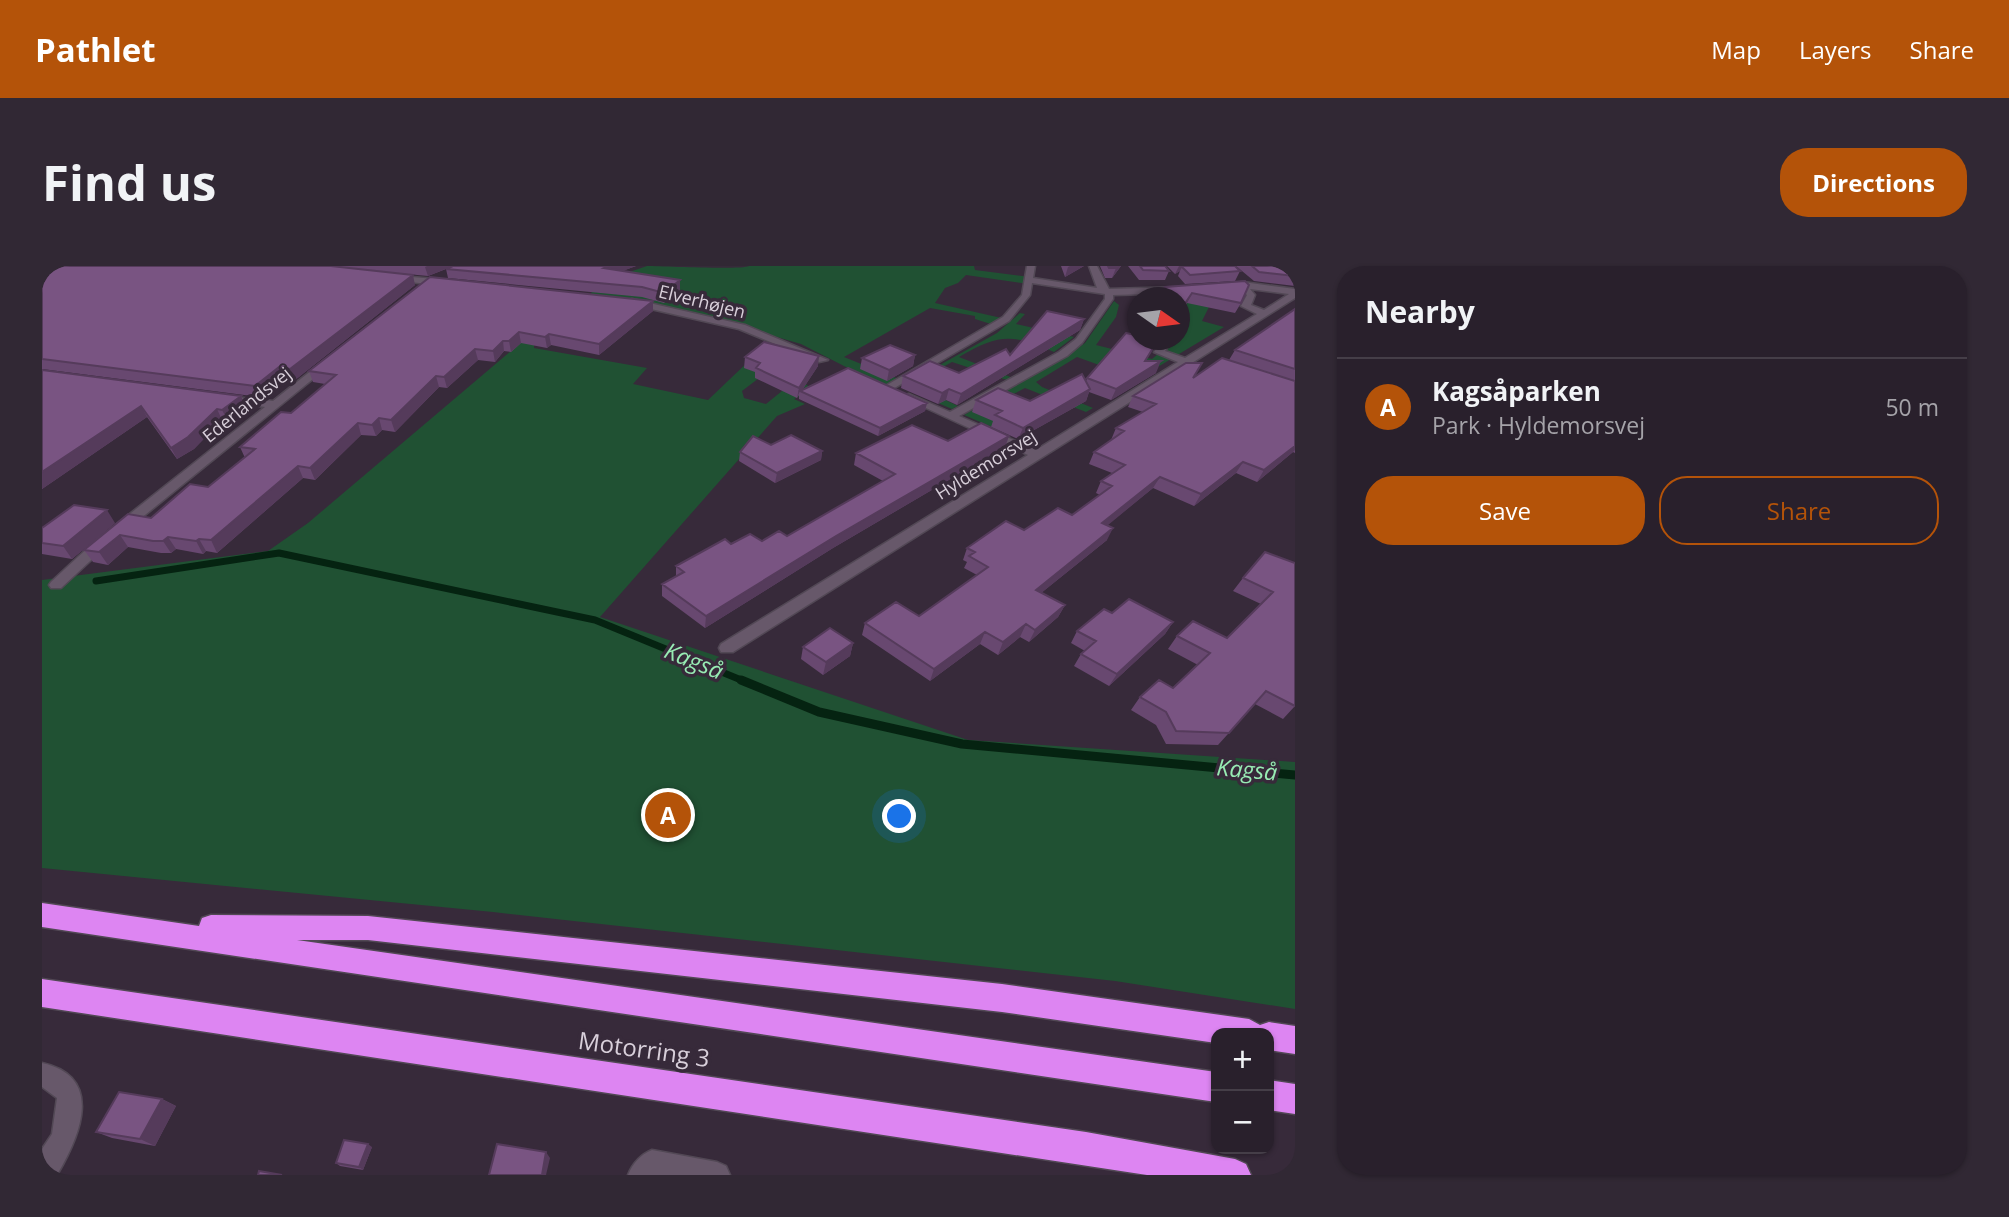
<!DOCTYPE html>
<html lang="en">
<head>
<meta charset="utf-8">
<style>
	body { margin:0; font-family:"Open Sans",sans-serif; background:#312834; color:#f1f3f6 }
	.controls { position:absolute; right:21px; bottom:21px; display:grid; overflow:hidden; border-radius:14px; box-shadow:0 2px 5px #0004 }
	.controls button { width:63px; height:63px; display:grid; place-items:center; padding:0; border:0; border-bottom:2px solid #453e48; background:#29202c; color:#f1f3f6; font:35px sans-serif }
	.compass { position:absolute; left:1085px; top:21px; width:63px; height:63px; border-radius:50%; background:#29202c; box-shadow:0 2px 5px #0004; rotate:104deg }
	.you { position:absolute; left:858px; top:551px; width:24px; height:24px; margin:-18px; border:5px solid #fff; border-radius:50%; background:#1a73e8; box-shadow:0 0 0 10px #1a73e833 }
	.badge { display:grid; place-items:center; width:46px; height:46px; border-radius:50%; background:#b45309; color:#fff; font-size:23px; font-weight:700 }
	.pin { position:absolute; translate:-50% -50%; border:4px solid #fff; box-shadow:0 2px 7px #0006 }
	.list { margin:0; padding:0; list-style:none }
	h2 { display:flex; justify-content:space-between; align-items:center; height:91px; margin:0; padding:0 28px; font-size:30px }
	h2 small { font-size:23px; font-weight:400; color:#a5a3a9 }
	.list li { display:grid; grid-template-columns:46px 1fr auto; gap:21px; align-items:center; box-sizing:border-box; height:98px; padding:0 28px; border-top:2px solid #453e48 }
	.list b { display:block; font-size:26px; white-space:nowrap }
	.list p { margin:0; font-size:23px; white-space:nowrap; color:#a5a3a9 }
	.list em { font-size:23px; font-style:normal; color:#a5a3a9 }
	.actions { display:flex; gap:14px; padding:21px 28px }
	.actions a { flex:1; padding:16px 0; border:2px solid #b45309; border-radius:28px; text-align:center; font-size:24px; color:#b45309 }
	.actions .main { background:#b45309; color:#fff }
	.map { position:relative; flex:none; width:1253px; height:909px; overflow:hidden; border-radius:28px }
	header { display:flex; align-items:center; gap:42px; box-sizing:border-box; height:98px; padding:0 35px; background:#b45309; color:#fff }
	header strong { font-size:33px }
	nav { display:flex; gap:38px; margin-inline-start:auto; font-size:24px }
	.intro { display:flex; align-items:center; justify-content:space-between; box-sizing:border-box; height:168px; padding:0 42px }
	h1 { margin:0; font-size:49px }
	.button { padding:18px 32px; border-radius:28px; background:#b45309; color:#fff; font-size:24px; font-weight:700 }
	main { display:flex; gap:42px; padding:0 42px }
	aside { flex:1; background:#29202c; border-radius:28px; box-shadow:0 2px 5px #0004 }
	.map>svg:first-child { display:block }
</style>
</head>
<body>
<header>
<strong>Pathlet</strong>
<nav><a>Map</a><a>Layers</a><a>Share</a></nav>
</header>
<div class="intro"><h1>Find us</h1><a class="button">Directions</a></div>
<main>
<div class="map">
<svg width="1253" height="909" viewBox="0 0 1253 909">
	<rect width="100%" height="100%" fill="#372a3a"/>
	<path fill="#205133" d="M 605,0 C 621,0 699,4 707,0 L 932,0 L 933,4 L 989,11 L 987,18 L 924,9 L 916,17 L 903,22 L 893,37 L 964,53 L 955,60 L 933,53 L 933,50 L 888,42 L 802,91 L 859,114 L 845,122 L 759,78 L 696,60 L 546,31 L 558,16 Z
		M 1133,29 L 1170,35 L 1160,55 L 1182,61 L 1132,91 L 1122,85 L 1130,74 L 1138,74 L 1140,36 Z
		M 528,35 L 492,78 L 492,82 L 605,102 L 591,118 L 666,134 L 710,92 L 721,109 L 700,125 L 702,132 L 724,138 L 756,112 L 770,123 L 752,133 L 763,138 L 735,150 L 558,351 L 926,474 L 1253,496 L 1253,743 L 1073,715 L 451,646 L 0,602 L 0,314 L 226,285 L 266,257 Z
		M 1072,35 L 1077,39 L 1074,51 L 1054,79 L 1110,93 L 1116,88 L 1129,93 L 1096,113 L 1035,91 L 994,116 L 1000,121 L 1051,142 L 1044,146 L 983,122 L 935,147 L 992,174 L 978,173 L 922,149 L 1032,85 L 1043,77 Z
		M 978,47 L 983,48 L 974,58 L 1032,71 L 1012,86 C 972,68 957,67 917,91 L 971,112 L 965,114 L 910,96 L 870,118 L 916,140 L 910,143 L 863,123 L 862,119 L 955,67 Z"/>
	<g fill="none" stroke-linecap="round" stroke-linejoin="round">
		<path stroke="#052311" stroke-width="7" d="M 54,315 L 237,287 L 553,354 L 704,416"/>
		<path stroke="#052311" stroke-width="9" d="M 699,414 L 777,446 L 920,478 L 1253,509"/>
		<defs>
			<path id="minor" d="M 985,0 L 993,0 L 991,12 L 1055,22 L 1047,0 L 1055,0 L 1067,23 L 1142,21 L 1146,24 L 1142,27 L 1071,29 L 1071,33 L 1040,77 L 1025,90 L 917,150 L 994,184 L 1136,96 L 1112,86 L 1120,74 L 1130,74 L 1123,85 L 1143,92 L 1215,48 L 1199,40 L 1205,29 L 1199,23 L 1184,23 L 1181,18 L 1201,16 L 1253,23 L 1253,32 L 691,386 L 679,386 L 677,382 L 679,378 L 986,189 L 858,130 L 867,128 L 908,146 L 1017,86 L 1034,73 L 1063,33 L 1063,28 L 990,17 L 988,29 L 967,55 L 849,124 L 840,122 L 961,51 L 980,29 ZM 1208,23 L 1247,28 L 1222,44 L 1209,39 L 1213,29 Z
				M 346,9 L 405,14 L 409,17 L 405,20 L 349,14 Z
				M 590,33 L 703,59 L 786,94 L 777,96 L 697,63 L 587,38 L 587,34 Z
				M 284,93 L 293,95 L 61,283 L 19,322 L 9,322 L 7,319 L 9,316 L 51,277 L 223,141 L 177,134 L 173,133 L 173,129 L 231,135 Z
				M 0,797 C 63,811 38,870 15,909 L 0,909 L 0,883 L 10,868 L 15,832 L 0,821 Z
				M 610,884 L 675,896 L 684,900 L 688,909 L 586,909 C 591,897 598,889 610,884 Z"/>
			<path id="highway" d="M 0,637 L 157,660 L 160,652 L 169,649 L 326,650 L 960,718 L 1207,753 L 1218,759 L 1227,756 L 1253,760 L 1253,788 L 1227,784 L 1227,767 L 1174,767 L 1174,777 L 960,746 L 326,674 L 255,674 L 1174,806 L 1174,836 L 0,661 Z
				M 0,713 L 1044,866 L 1193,893 L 1204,898 L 1209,909 L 1105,909 L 0,741 Z
				M 1227,814 L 1253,818 L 1253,848 L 1227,844 Z"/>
		</defs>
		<use href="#minor" stroke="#524855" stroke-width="3"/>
		<use href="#highway" stroke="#524855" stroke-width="3"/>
		<use href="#minor" fill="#67586a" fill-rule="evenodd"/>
		<use href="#highway" fill="#dd85f2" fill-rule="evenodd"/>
	</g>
	<path fill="#684870" d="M 0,0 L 594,0 L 580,5 L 638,14 L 638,24 L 622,37 L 600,31 L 406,12 L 404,3 L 386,10 L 344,6 L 373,19 L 253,114 L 242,112 L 218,131 L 0,103 Z
		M 1019,0 L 1042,0 L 1023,11 Z
		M 1058,0 L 1079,0 L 1070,12 L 1063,12 Z
		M 1086,0 L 1123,0 L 1127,5 L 1123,14 L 1097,14 Z
		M 1125,0 L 1193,0 L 1198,5 L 1193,15 L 1143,18 L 1136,10 L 1138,5 L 1133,8 Z
		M 1194,0 L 1253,0 L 1253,20 L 1212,15 Z
		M 388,11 L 611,45 L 557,89 L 509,79 L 505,82 L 479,77 L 469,86 L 462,85 L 453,96 L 436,94 L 405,122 L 397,121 L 353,166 L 340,164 L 334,170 L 319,169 L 273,214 L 261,212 L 175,287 L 164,285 L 161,288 L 134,283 L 129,287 L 119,287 L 86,281 L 66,299 L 51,296 L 42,284 L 109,252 L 166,221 L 203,192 L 198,181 L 249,147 L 283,118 L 271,116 L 267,105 Z
		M 1123,21 L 1199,37 L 1193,47 L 1145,37 L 1138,48 L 1138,32 L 1116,32 Z
		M 1253,43 L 1253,187 L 1251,186 L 1215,216 L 1194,207 L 1152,240 L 1111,222 L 1065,259 L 1065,274 L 999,327 L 1023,339 L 1016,351 L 987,376 L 978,371 L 956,389 L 938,378 L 888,415 L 820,369 L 823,357 L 877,350 L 935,309 L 922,302 L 925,296 L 921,294 L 925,282 L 1030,249 L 1058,229 L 1054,227 L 1059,215 L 1070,207 L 1047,198 L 1052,186 L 1069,174 L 1074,162 L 1101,146 L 1086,141 L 1091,130 L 1153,111 L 1187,94 L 1193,84 Z
		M 1042,53 L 1038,64 L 915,139 L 904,134 L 896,138 L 859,122 L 861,110 L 917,107 L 968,89 Z
		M 873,89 L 871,100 L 845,115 L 818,103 L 820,92 Z
		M 703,91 L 776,100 L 760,124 L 885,137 L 883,145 L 836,170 L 757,133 L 757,129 L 755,132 L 713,112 L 713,106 L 702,102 Z
		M 1105,95 L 1114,107 L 1069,134 L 1047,126 L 1044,135 L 976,173 L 949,161 L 951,155 L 930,146 L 934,134 L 988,135 L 1044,115 L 1045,112 Z
		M 0,104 L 199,130 L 204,141 L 186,155 L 180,154 L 152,183 L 135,193 L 105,151 L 0,223 Z
		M 967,170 L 963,181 L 791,282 L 663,362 L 620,330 L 620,318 L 634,310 L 634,300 L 689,278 L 720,275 L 745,270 L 841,215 L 812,199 L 814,187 L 906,175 Z
		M 729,179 L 780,185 L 779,194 L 733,217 L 697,195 L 698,186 Z
		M 73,257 L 30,293 L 0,288 L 0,262 Z
		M 1253,297 L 1253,440 L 1241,453 L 1213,438 L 1176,479 L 1124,478 L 1114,459 L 1089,444 L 1098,431 L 1131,422 L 1156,399 L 1126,383 L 1135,370 L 1185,372 L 1219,338 L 1191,325 L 1201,312 Z
		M 1131,356 L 1123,368 L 1067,420 L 1032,400 L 1039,388 L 1043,385 L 1029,377 L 1035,365 Z
		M 811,377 L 808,390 L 781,409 L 759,393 L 761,381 Z
		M 120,833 L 134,840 L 113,880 L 70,872 L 54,866 Z
		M 330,881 L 321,904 L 298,900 L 294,897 Z"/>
	<path fill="#553b5b" d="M 385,0 L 411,0 L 386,10 L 383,1 Z
		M 567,0 L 594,0 L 562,12 L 562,2 Z
		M 1028,0 L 1042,0 L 1023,11 L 1026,1 Z
		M 1076,0 L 1079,0 L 1070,12 L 1074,2 Z
		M 1137,0 L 1143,0 L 1140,1 L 1138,5 L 1133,8 Z
		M 371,9 L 373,19 L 253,114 L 248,103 Z
		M 638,14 L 638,24 L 622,37 L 622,27 Z
		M 1150,27 L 1145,37 L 1138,48 L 1138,45 Z
		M 611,35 L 611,45 L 557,89 L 557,78 Z
		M 1042,53 L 1038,64 L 915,139 L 919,128 Z
		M 477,66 L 479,77 L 469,86 L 467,75 Z
		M 507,68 L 509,79 L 505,82 L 503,71 Z
		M 461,75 L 462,85 L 453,96 L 451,85 Z
		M 433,83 L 436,94 L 405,122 L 402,111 Z
		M 873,89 L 871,100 L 845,115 L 847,104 Z
		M 777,90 L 776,100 L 759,126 L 758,125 L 755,132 L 757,122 Z
		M 1119,95 L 1114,107 L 1069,134 L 1074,123 Z
		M 237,101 L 242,112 L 218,131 L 213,120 Z
		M 394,110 L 397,121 L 353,166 L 349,154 Z
		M 907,123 L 904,134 L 896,138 L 900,127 Z
		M 1048,123 L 1044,135 L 976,173 L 981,162 Z
		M 199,130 L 204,141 L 186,155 L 180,144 Z
		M 885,137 L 883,145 L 836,170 L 838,162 Z
		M 99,140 L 105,151 L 0,223 L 0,206 Z
		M 175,143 L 180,154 L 152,183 L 135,193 L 129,182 Z
		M 337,152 L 340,164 L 334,170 L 330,159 Z
		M 316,157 L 319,169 L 273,214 L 268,202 Z
		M 967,170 L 963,181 L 791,282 L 663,362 L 664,350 L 794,270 Z
		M 1253,180 L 1253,184 L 1251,186 L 1215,216 L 1222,204 Z
		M 780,185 L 779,194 L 733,217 L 735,207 Z
		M 1201,196 L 1194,207 L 1152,240 L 1159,228 Z
		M 256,200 L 261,212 L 175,287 L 169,274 Z
		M 1118,211 L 1111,222 L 1054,269 L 1060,257 Z
		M 65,244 L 73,257 L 30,293 L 21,280 Z
		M 1071,262 L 1065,274 L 988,336 L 994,324 Z
		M 78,269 L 86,281 L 66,299 L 57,286 Z
		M 126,271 L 134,283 L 129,287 L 121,275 Z
		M 157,273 L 164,285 L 161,288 L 154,275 Z
		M 1023,339 L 1016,351 L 987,376 L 993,364 Z
		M 1131,356 L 1123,368 L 1067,420 L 1075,408 Z
		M 984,358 L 978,371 L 956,389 L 961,376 Z
		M 943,366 L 938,378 L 888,415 L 892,403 Z
		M 811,377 L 808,390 L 781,409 L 784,396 Z
		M 120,833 L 134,840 L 113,880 L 98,873 Z
		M 326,878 L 330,881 L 321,904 L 317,901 Z
		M 504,886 L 508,892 L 504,909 L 500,909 Z"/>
	<path fill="#795482" stroke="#553b5b" stroke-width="2" d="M 0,0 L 289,0 L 371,9 L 248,103 L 237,101 L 213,120 L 0,93 Z
		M 411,0 L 567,0 L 562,2 L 638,14 L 622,27 L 600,21 L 404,3 Z
		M 1066,0 L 1076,0 L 1074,2 L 1067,2 Z
		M 1098,0 L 1123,0 L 1127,5 L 1101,4 Z
		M 1141,0 L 1193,0 L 1198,5 L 1148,9 L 1140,1 Z
		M 1210,0 L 1253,0 L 1253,10 L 1217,6 Z
		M 388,11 L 611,35 L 557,78 L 507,68 L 503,71 L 477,66 L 467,75 L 461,75 L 451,85 L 433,83 L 402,111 L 394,110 L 349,154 L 337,152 L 330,159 L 316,157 L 268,202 L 256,200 L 169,274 L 157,273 L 154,275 L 126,271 L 121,275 L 111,275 L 78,269 L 57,286 L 42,284 L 86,248 L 109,252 L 148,218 L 166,221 L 213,183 L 198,181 L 239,146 L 249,147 L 294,109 L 267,105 Z
		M 1203,15 L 1207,19 L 1199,37 L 1150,27 L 1138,45 L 1138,32 L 1124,32 L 1119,25 L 1123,21 Z
		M 1253,43 L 1253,103 L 1193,84 Z
		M 1005,45 L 1042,53 L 919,128 L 907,123 L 900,127 L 861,110 L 888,95 L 917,107 L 964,83 L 968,89 Z
		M 1084,67 L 1093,69 L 1096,67 L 1096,74 L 1116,74 L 1103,95 L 1119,95 L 1074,123 L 1045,112 Z
		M 722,76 L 777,90 L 757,122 L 714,102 L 718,97 L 703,91 Z
		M 848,79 L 873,89 L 847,104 L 820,92 Z
		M 1180,92 L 1253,115 L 1253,180 L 1222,204 L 1201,196 L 1159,228 L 1118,211 L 1060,257 L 1071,262 L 994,324 L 1023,339 L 993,364 L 984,358 L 961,376 L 943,366 L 892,403 L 823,357 L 854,336 L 877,350 L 946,301 L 927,290 L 933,286 L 925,282 L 964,255 L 982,264 L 1016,242 L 1030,249 L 1070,220 L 1059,215 L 1083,199 L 1052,186 L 1082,165 L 1074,162 L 1114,138 L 1091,130 L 1144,97 L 1160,97 L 1151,112 Z
		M 806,102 L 885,137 L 838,162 L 758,125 Z
		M 0,104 L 199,130 L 180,144 L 175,143 L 146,171 L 129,182 L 99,140 L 0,206 Z
		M 1040,108 L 1048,123 L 981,162 L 953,149 L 960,145 L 934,134 L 956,122 L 988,135 Z
		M 939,157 L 967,170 L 794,270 L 664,350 L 620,318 L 642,306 L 634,300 L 683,273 L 689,278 L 708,268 L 720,275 L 737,265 L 745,270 L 853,208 L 814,187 L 870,159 L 906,175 Z
		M 749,169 L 780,185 L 735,207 L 698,186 L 711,170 L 729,179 Z
		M 32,239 L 65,244 L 21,280 L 0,277 L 0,262 Z
		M 1223,286 L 1253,297 L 1253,440 L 1224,425 L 1187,467 L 1134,465 L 1124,446 L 1098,431 L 1117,414 L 1131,422 L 1168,387 L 1135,370 L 1151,355 L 1185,372 L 1231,326 L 1201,312 Z
		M 1087,333 L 1131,356 L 1075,408 L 1039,388 L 1054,375 L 1035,365 L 1062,343 L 1070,347 Z
		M 788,362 L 811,377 L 784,396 L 761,381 Z
		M 77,826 L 120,833 L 98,873 L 54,866 Z
		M 302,874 L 326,878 L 317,901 L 294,897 Z
		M 455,878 L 504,886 L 500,909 L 447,909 Z
		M 217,905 L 240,909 L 216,909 Z"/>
	<g text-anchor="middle" stroke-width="7" stroke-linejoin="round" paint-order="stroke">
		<g font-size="18" fill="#d8cfda" stroke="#372a3a">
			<text transform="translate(660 36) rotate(14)" y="6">Elverhøjen</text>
			<text transform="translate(205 139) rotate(-39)" y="6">Ederlandsvej</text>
			<text transform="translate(944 199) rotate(-32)" y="6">Hyldemorsvej</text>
		</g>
		<g font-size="23" font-style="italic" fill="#98ecb4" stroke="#372a3a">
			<text transform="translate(652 395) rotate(22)" y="8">Kagså</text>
			<text transform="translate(1205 504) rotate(5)" y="8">Kagså</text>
		</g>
		<g font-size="24" fill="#d8cfda" stroke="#372a3a">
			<text transform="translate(602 784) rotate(8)" y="8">Motorring 3</text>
		</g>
	</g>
</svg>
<div class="controls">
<button>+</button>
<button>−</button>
</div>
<svg class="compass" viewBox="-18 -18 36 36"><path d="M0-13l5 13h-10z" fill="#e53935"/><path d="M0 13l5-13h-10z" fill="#a5a3a9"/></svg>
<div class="you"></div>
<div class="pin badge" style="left:626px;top:549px">A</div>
</div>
<aside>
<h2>Nearby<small></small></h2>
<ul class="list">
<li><span class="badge">A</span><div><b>Kagsåparken</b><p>Park · Hyldemorsvej</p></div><em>50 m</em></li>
</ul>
<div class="actions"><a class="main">Save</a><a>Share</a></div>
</aside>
</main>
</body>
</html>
